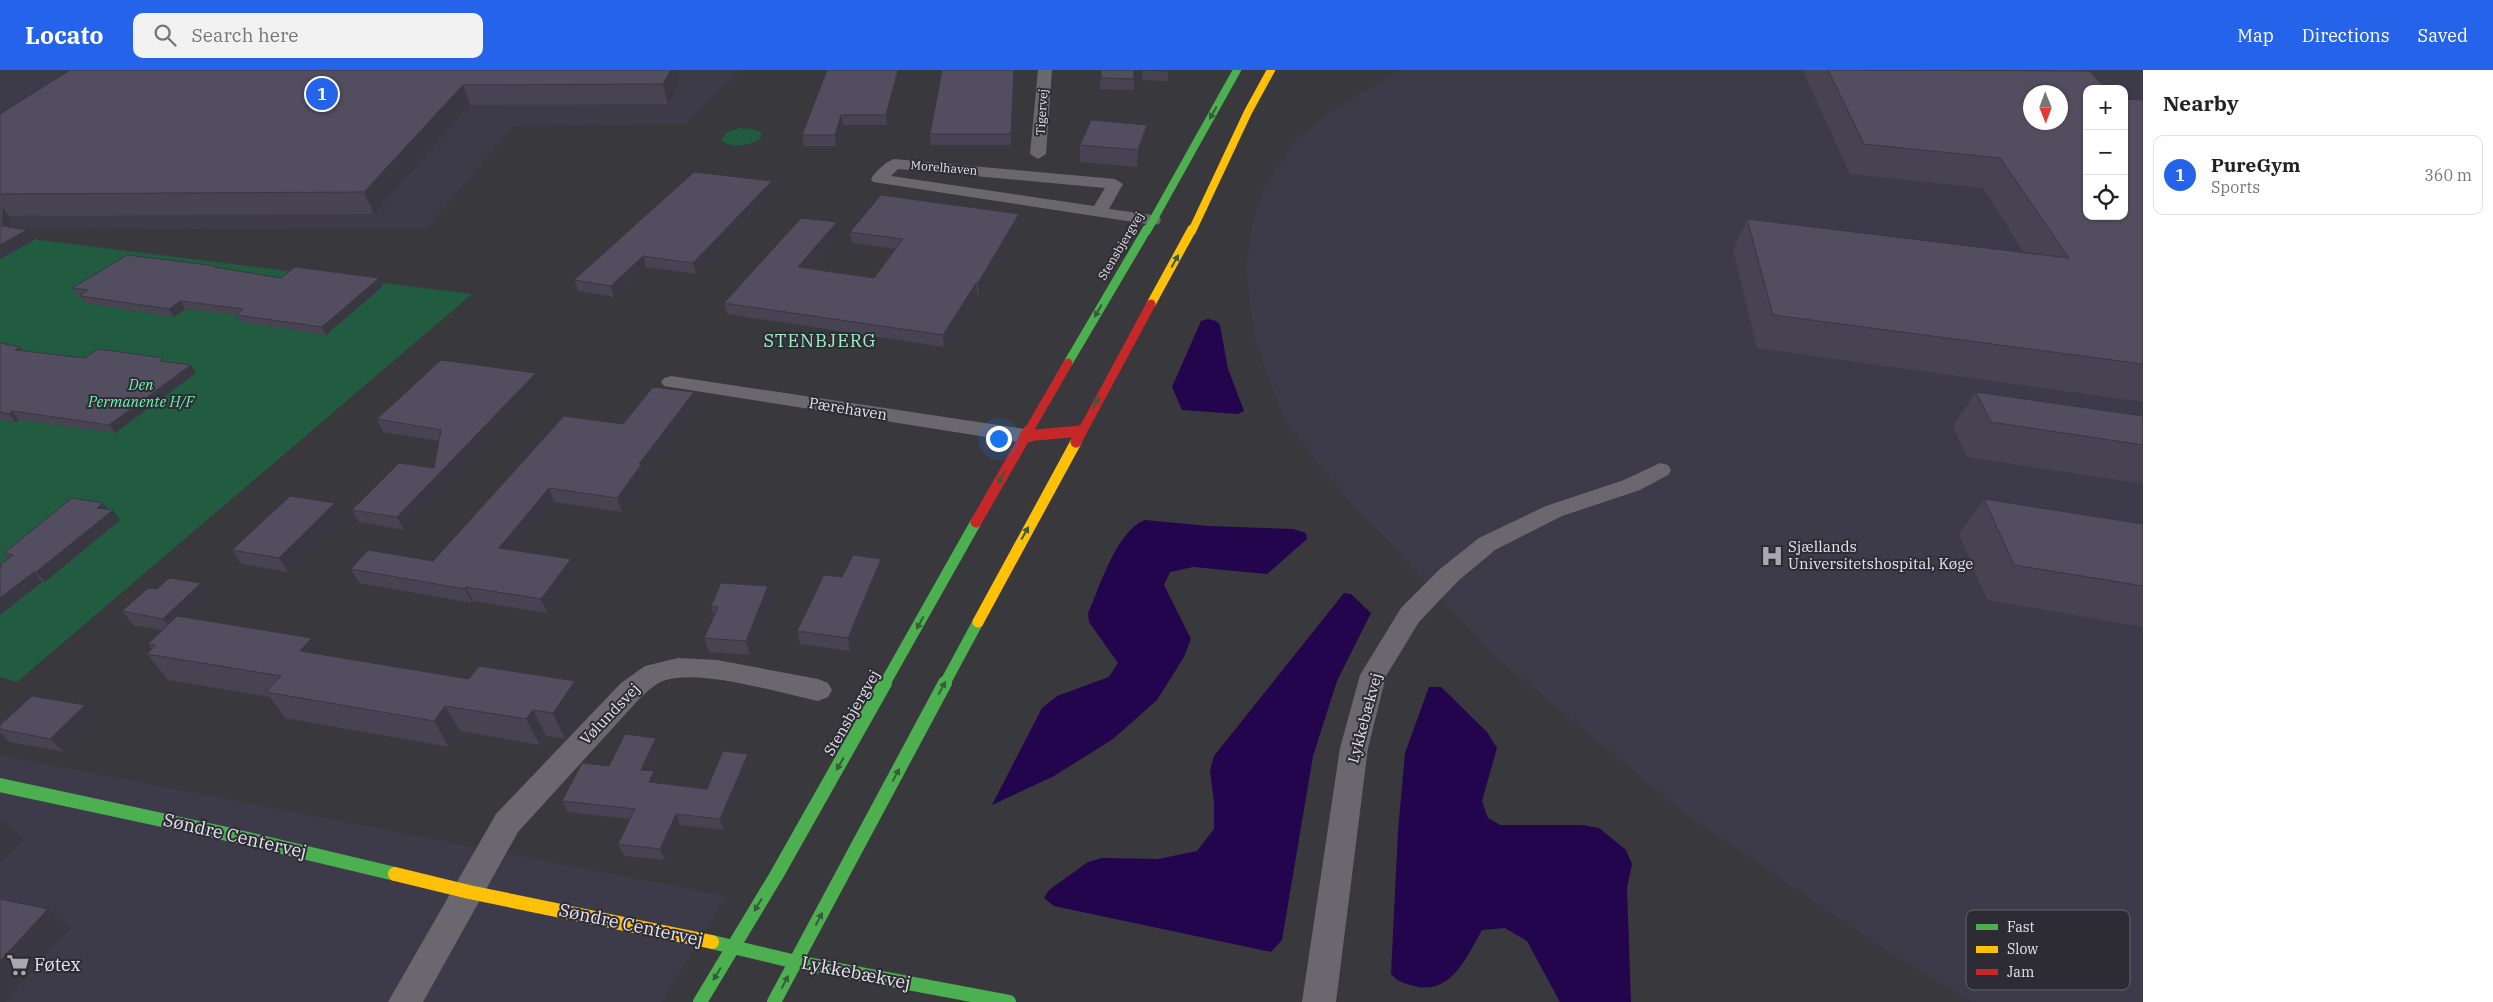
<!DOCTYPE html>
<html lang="en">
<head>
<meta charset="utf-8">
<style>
	body { margin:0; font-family:"IBM Plex Serif",serif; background:#f2f2f2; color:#222 }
	.controls { position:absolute; right:15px; top:15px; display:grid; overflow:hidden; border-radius:10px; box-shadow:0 1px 4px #0004 }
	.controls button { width:45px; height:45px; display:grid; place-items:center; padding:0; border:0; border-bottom:1px solid #e0e0e0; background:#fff; color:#222; font:25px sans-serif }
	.compass { position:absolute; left:2023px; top:15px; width:45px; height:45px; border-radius:50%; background:#fff; box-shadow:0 1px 4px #0004; rotate:179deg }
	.you { position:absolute; left:998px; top:368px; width:18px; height:18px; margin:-12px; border:4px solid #fff; border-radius:50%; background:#1a73e8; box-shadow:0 0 0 8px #1a73e833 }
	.badge { display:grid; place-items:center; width:32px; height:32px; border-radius:50%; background:#2563eb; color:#fff; font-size:16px; font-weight:700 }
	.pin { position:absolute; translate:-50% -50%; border:2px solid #fff; box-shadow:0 1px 5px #0006 }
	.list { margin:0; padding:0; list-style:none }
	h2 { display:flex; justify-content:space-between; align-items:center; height:65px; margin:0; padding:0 20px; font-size:21px }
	h2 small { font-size:16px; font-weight:400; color:#767676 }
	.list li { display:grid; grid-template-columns:32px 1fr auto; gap:15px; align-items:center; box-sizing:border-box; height:80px; margin:0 10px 10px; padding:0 10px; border:1px solid #e0e0e0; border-radius:10px }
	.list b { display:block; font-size:19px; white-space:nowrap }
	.list p { margin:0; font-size:16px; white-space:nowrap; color:#767676 }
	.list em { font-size:16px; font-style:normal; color:#767676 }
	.icon { flex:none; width:28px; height:28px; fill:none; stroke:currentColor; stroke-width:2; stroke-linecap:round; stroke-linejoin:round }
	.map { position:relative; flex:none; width:2143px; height:932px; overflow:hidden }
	header { display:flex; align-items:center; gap:30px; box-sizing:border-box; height:70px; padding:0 25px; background:#2563eb; color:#fff }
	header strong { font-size:24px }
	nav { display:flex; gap:28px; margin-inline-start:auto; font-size:18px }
	.search { width:350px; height:45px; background:#f2f2f2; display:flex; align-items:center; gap:12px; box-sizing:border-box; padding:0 18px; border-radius:10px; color:#767676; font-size:19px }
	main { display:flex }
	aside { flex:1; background:#fff }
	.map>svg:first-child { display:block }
</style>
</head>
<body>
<header>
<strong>Locato</strong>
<div class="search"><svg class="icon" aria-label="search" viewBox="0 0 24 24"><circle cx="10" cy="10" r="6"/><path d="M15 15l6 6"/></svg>Search here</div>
<nav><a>Map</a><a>Directions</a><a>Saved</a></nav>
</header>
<main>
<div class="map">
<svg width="2143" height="932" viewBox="0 0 2143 932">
	<rect width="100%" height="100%" fill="#39383d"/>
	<path fill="#3d3b49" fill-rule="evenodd" d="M 0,0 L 741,0 L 686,54 L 514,56 L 427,158 L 0,160 Z
		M 1400,0 L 2143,0 L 2143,932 L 1972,932 L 1892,884 L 1688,746 L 1498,589 L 1342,423 L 1284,350 L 1254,268 L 1246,199 L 1252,154 L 1264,117 L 1296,70 L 1334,39 ZM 2087,19 L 2124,19 L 2124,146 L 2087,146 ZM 2030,22 L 2060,22 L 2060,52 L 2030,52 Z
		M 0,685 L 726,826 L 662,932 L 0,932 Z"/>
	<path fill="#215c40" d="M 740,58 L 752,59 L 761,62 L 761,68 C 750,76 731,79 721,70 L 727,62 Z
		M 0,165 L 472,224 L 17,612 L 0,607 Z"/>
	<path fill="#22054c" d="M 1208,249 L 1216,251 L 1220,255 L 1228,299 L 1244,341 L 1238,344 L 1182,340 L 1172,317 L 1201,251 Z
		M 1145,450 L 1208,456 L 1293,459 L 1306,463 L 1307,469 L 1267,504 L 1193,497 L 1170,502 L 1164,515 L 1191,569 L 1184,587 L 1157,630 L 1113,669 L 1054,706 L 992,735 L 1042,638 L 1057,626 L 1109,607 L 1118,593 L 1089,552 L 1088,543 C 1100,517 1116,461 1145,450 Z
		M 1344,523 L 1351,524 L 1371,543 L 1337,611 L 1313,686 L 1282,870 L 1271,882 L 1054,836 L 1044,828 L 1049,820 L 1088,792 L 1102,788 L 1158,789 L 1197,781 L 1214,759 L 1214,733 L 1210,700 L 1214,686 Z
		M 1429,617 L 1441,617 L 1487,662 L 1497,678 L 1482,731 L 1488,748 L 1500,755 L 1582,755 L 1599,758 L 1626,780 L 1632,794 L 1627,818 L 1631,932 L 1560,932 L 1527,871 L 1505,858 L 1482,860 C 1467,886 1451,926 1414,916 C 1404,913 1398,912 1391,904 L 1398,761 L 1405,683 Z"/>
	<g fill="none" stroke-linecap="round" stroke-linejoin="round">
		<path fill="#6a686e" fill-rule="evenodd" d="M 1038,0 L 1052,0 L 1046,84 L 1038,89 L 1030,84 Z
			M 894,89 L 1115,109 L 1123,114 L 1109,139 L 1153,145 L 1159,146 L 1161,150 L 1159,154 L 1153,155 L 873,112 L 871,109 C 876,101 885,92 894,89 ZM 898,99 L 1105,118 L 1094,136 L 891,106 Z
			M 671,306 L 1025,359 L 1033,361 L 1036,366 L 1033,371 L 1025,373 L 664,316 L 661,312 L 664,308 Z
			M 1660,393 L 1668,395 L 1671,400 L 1668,405 L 1640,420 L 1562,446 L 1495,480 L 1458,511 L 1419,552 L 1386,606 L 1368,678 L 1336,932 L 1302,932 L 1340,678 L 1360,605 L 1401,538 L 1440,499 L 1479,468 L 1546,436 L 1624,410 Z
			M 678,588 L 717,590 L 818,609 L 828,613 L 832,620 L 828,627 L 818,631 C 780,623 702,599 666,610 C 656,613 648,621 641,627 L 518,762 L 423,932 L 388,932 L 496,744 L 621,613 L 645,596 Z"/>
		<path stroke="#4caf50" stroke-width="8" d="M 1147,161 L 1237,0"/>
		<path stroke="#4caf50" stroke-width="9" d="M 1068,293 L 1147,159"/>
		<path stroke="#4caf50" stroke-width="11" d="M 884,615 L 976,452
			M 944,615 L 978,552"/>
		<path stroke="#4caf50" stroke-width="14" d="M 0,715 L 227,764 L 395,804
			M 712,872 L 796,892 L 1009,932
			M 700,932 L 776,806 L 885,613
			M 774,932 L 945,613"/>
		<path stroke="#ffc107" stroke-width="8" d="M 1192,161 L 1248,42 L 1271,0"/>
		<path stroke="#ffc107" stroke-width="9" d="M 1151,234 L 1192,159"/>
		<path stroke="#ffc107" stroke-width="11" d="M 978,552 L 1076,372"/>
		<path stroke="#ffc107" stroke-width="14" d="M 395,804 L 469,822 L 712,872"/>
		<path stroke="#c62828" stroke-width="9" d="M 1028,362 L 1068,293
			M 1074,362 L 1081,361
			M 1082,362 L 1151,234"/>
		<path stroke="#c62828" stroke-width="11" d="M 1025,366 L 1081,361
			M 1076,372 L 1082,360
			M 976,452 L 1029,360"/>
	</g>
	<path fill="#474352" d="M 70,0 L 678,0 L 680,12 L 668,34 L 470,35 L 374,144 L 8,146 L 10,148 L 9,157 L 27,160 L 34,170 L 0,189 L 0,44 Z
		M 902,0 L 887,55 L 843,55 L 836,76 L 804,76 L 802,65 Z
		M 1015,0 L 1011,75 L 931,75 L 930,64 Z
		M 1101,0 L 1134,0 L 1134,20 L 1100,19 Z
		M 1142,0 L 1168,0 L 1168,11 L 1143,10 Z
		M 1804,0 L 2083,0 L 2087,146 L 2143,30 L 2143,332 L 1757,278 L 1733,180 L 1747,149 L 2024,183 L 1983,118 L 1850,104 L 1803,1 Z
		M 1146,71 L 1137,97 L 1080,92 L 1080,75 Z
		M 772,111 L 774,122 L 696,204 L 646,197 L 614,227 L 578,221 L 574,210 Z
		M 1020,155 L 979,224 L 977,224 L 944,277 L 727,244 L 724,233 L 838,163 L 809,198 L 874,208 L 896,179 L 852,173 L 850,162 Z
		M 216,196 L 217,197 L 281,208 L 383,216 L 326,265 L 240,252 L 236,245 L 185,239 L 174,247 L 85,233 L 80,226 L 77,225 L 72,218 Z
		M 0,273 L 22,280 L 85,288 L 166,292 L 191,295 L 196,303 L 115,363 L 19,350 L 15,352 L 0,349 Z
		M 536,303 L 541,315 L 404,460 L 359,452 L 352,440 L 434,398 L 439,371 L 383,362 L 377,349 Z
		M 694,322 L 698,336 L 646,405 L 647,408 L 622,442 L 554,432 L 514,480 L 571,489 L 577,503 L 547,543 L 473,531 L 472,533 L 359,513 L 351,499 L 433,491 L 623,354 Z
		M 1976,322 L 2143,346 L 2143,414 L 1967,387 L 1953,356 Z
		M 1984,429 L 2143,454 L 2143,557 L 1987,530 L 1959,464 Z
		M 108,439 L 120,450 L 45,512 L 42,512 L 0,545 L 0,497 L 1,496 L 0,495 L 8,489 L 4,483 Z
		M 343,447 L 288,502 L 241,494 L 232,480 Z
		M 883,503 L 850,581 L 800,574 L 797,561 L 842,507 Z
		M 211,527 L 189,548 L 323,585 L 587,637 L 565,669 L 546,666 L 540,675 L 460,661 L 449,677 L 285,648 L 270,627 L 168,610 L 147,584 L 152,579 L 148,574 L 162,560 L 133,555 L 122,541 Z
		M 772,530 L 750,585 L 709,582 L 704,568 L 714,546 L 711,536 Z
		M 85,635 L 98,649 L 64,682 L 10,672 L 0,662 L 0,655 Z
		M 661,679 L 651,701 L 654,701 L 659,713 L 707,719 L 748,684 L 752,695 L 724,760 L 680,755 L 665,790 L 624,786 L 618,774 L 630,749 L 568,742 L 562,731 L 609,696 Z"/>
	<path fill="#393742" d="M 671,0 L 678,0 L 680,12 L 668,34 L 663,14 Z
		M 898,0 L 902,0 L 887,55 L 886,45 Z
		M 1014,0 L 1015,0 L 1011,75 L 1011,64 Z
		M 463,15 L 470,35 L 374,144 L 364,122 Z
		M 841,45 L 843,55 L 836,76 L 835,65 Z
		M 1147,55 L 1146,71 L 1137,97 L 1138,80 Z
		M 772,111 L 774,122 L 696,204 L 693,193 Z
		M 3,138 L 10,148 L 8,166 L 2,156 Z
		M 1019,144 L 1020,155 L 979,224 L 978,213 Z
		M 837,152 L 838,163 L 800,208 L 798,197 Z
		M 27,160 L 34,170 L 0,189 L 0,175 Z
		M 643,186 L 646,197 L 614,227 L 611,216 Z
		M 379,208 L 383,216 L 326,265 L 322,257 Z
		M 976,213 L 977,224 L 944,277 L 943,265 Z
		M 181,231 L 185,239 L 174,247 L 169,239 Z
		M 20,277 L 25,285 L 15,280 Z
		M 191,295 L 196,303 L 115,363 L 109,355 Z
		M 536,303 L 541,315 L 404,460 L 397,447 Z
		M 694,322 L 698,336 L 646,405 L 647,408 L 622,442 L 617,428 L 639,394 Z
		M 12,341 L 19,350 L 15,352 L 9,344 Z
		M 549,418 L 554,432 L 505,492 L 499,478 Z
		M 103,433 L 110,442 L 113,440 L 120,450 L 45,512 L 36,502 L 97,438 Z
		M 335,433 L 343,447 L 288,502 L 279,488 Z
		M 571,489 L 577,503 L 547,543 L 541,529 Z
		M 881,489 L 883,503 L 850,581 L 848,568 Z
		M 34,502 L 42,512 L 0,545 L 0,528 Z
		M 201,513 L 211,527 L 174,563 L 163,549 Z
		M 768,516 L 772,530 L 750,585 L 746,571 Z
		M 466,517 L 473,531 L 472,533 L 465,519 Z
		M 312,568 L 329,594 L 300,581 Z
		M 575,611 L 587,637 L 565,669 L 553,643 Z
		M 85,635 L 98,649 L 64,682 L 50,669 Z
		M 445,636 L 460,661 L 449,677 L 434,651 Z
		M 533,640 L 546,666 L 540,675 L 526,649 Z
		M 656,668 L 661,679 L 646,711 L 641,700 Z
		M 748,684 L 752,695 L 724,760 L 720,749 Z
		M 654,701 L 659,713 L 649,712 Z
		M 676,744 L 680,755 L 665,790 L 660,779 Z
		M 2,749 L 24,769 L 0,793 L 0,751 Z
		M 48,839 L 70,858 L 4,932 L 0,932 L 0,891 Z"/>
	<path fill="#524e5f" stroke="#393742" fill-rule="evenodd" d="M 70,0 L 671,0 L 663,14 L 463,15 L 364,122 L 0,124 L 0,44 Z
		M 827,0 L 898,0 L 886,45 L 841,45 L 835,65 L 802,65 Z
		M 942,0 L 1014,0 L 1011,64 L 930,64 Z
		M 1101,0 L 1134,0 L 1134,9 L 1101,8 Z
		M 1143,0 L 1168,0 L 1168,1 Z
		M 1828,0 L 2090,1 L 2106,19 L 2087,19 L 2087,146 L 2124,146 L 2124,29 L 2143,30 L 2143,294 L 1773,245 L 1747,149 L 2069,188 L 2000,88 L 1864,74 ZM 2030,22 L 2060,22 L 2060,52 L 2030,52 Z
		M 1091,50 L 1147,55 L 1138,80 L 1080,75 Z
		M 694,102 L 772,111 L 693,193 L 643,186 L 611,216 L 574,210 Z
		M 881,125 L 1019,144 L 978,213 L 976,213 L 943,265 L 724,233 L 801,148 L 837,152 L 798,197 L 874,208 L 903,169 L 850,162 Z
		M 3,138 L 2,156 L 27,160 L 0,175 L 0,140 Z
		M 127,185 L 216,196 L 214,197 L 281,208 L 295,197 L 379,208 L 322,257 L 236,245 L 243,239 L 181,231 L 169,239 L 80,226 L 88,220 L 72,218 Z
		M 0,273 L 20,277 L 15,280 L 85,288 L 98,279 L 164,288 L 160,291 L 191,295 L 109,355 L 12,341 L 9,344 L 0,342 Z
		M 441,290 L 536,303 L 397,447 L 352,440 L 399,393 L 434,398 L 441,360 L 377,349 Z
		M 653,317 L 694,322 L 639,394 L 642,394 L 617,428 L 549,418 L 499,478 L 571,489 L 541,529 L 466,517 L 465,519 L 351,499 L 368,480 L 433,491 L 564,346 L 623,354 Z
		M 1976,322 L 2143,346 L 2143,375 L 1991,352 Z
		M 290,426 L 335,433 L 279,488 L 232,480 Z
		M 72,428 L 103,433 L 97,438 L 113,440 L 36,502 L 34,502 L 0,528 L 0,497 L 2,496 L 0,495 L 13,485 L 4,483 Z
		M 1984,429 L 2143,454 L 2143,516 L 2014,495 Z
		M 853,485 L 881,489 L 848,568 L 797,561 L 824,505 L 842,507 Z
		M 169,508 L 201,513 L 163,549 L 122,541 L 148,518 L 157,519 Z
		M 721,513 L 768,516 L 746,571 L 704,568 L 718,537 L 711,536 Z
		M 177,546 L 312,568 L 300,581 L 469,609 L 479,596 L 575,611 L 553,643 L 533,640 L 526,649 L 445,636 L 434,651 L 266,622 L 281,606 L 147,584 L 156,575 L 148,574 Z
		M 32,626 L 85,635 L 50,669 L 0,659 L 0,655 Z
		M 625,664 L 656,668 L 641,700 L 654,701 L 649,712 L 707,719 L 723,681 L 748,684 L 720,749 L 676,744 L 660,779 L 618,774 L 635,739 L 562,731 L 582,693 L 609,696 Z
		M 0,829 L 48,839 L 0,891 Z"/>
	<defs><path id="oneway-solid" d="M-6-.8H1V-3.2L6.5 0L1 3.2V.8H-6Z" transform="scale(1.25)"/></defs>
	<g fill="#385a3e">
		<use href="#oneway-solid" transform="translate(1213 43) rotate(119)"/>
		<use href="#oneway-solid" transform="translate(1175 191) rotate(-61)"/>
		<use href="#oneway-solid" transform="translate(1098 241) rotate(120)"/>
		<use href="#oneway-solid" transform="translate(1096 333) rotate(-61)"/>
		<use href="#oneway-solid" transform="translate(1001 408) rotate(119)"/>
		<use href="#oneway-solid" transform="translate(1025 463) rotate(-61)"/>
		<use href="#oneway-solid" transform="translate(920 553) rotate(119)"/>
		<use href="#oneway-solid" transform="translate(942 618) rotate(-62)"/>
		<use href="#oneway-solid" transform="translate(840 694) rotate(120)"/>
		<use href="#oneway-solid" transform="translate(896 705) rotate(-62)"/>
		<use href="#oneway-solid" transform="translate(758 835) rotate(121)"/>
		<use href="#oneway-solid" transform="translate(819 849) rotate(-62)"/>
		<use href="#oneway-solid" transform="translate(717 904) rotate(121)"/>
		<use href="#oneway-solid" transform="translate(785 912) rotate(-62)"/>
	</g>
	<defs>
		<symbol id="hospital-bare" viewBox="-9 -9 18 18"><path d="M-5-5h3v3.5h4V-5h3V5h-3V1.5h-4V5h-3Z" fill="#a9a8ad" stroke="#2d2c35" stroke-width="2.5" paint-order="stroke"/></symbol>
		<symbol id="supermarket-bare" viewBox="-9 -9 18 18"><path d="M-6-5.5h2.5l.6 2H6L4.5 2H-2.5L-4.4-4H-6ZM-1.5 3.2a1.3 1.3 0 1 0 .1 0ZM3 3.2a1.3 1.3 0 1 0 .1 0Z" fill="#a9a8ad" stroke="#2d2c35" stroke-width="2.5" paint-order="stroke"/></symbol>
	</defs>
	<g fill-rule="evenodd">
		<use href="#hospital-bare" x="1756" y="470" width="32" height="32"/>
		<use href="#supermarket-bare" x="2" y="879" width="32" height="32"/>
	</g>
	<g text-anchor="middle" stroke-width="4" stroke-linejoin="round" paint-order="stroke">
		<g font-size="12" fill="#e5e4ea" stroke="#2d2c35">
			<text transform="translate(1042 42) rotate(-86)" y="4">Tigervej</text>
			<text transform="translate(944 98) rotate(5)" y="4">Morelhaven</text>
			<text transform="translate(1121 176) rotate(-59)" y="4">Stensbjergvej</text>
		</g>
		<g font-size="15" font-style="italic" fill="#6af3af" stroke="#2d2c35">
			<text x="141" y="320">Den<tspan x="141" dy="17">Permanente H/F</tspan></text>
		</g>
		<g font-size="15" fill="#e5e4ea" stroke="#2d2c35">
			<text transform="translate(848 339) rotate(9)" y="5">Pærehaven</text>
			<text transform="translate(852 643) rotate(-60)" y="5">Stensbjergvej</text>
			<text transform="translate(610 644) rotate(-46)" y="5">Vølundsvej</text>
			<text transform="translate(1365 648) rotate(-75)" y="5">Lykkebækvej</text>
		</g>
		<g font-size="15" fill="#e5e4ea" stroke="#2d2c35" text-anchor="start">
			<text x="1788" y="482">Sjællands<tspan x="1788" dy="17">Universitetshospital, Køge</tspan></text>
		</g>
		<g font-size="18" letter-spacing="1" fill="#9fefc2" stroke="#2d2c35">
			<text x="820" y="277">STENBJERG</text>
		</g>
		<g font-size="18" fill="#e5e4ea" stroke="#2d2c35">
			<text transform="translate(235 766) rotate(13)" y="6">Søndre Centervej</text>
			<text transform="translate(631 855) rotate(12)" y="6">Søndre Centervej</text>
			<text transform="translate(856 903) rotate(11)" y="6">Lykkebækvej</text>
		</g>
		<g font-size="18" fill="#e5e4ea" stroke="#2d2c35" text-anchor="start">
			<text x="34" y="901">Føtex</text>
		</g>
	</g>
	<rect x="1966" y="840" width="164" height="80" rx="8" fill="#2d2c35" stroke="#64636b" stroke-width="1"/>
	<rect x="1976" y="854" width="22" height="6" fill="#4caf50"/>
	<rect x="1976" y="876" width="22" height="7" fill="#ffc107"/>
	<rect x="1976" y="899" width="22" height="6" fill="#c62828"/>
	<g font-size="14" fill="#e5e4ea">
		<text x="2007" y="862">Fast</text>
		<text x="2007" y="884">Slow</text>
		<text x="2007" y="907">Jam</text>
	</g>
</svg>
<div class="controls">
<button>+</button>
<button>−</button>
<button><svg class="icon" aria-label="locate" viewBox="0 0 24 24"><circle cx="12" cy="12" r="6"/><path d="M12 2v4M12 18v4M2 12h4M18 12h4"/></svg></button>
</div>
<svg class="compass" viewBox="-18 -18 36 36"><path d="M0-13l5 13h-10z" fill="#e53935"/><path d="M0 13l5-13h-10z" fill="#767676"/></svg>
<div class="you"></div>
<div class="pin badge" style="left:322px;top:24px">1</div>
</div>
<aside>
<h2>Nearby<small></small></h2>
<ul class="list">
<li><span class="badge">1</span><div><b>PureGym</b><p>Sports</p></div><em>360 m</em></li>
</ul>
</aside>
</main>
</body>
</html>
